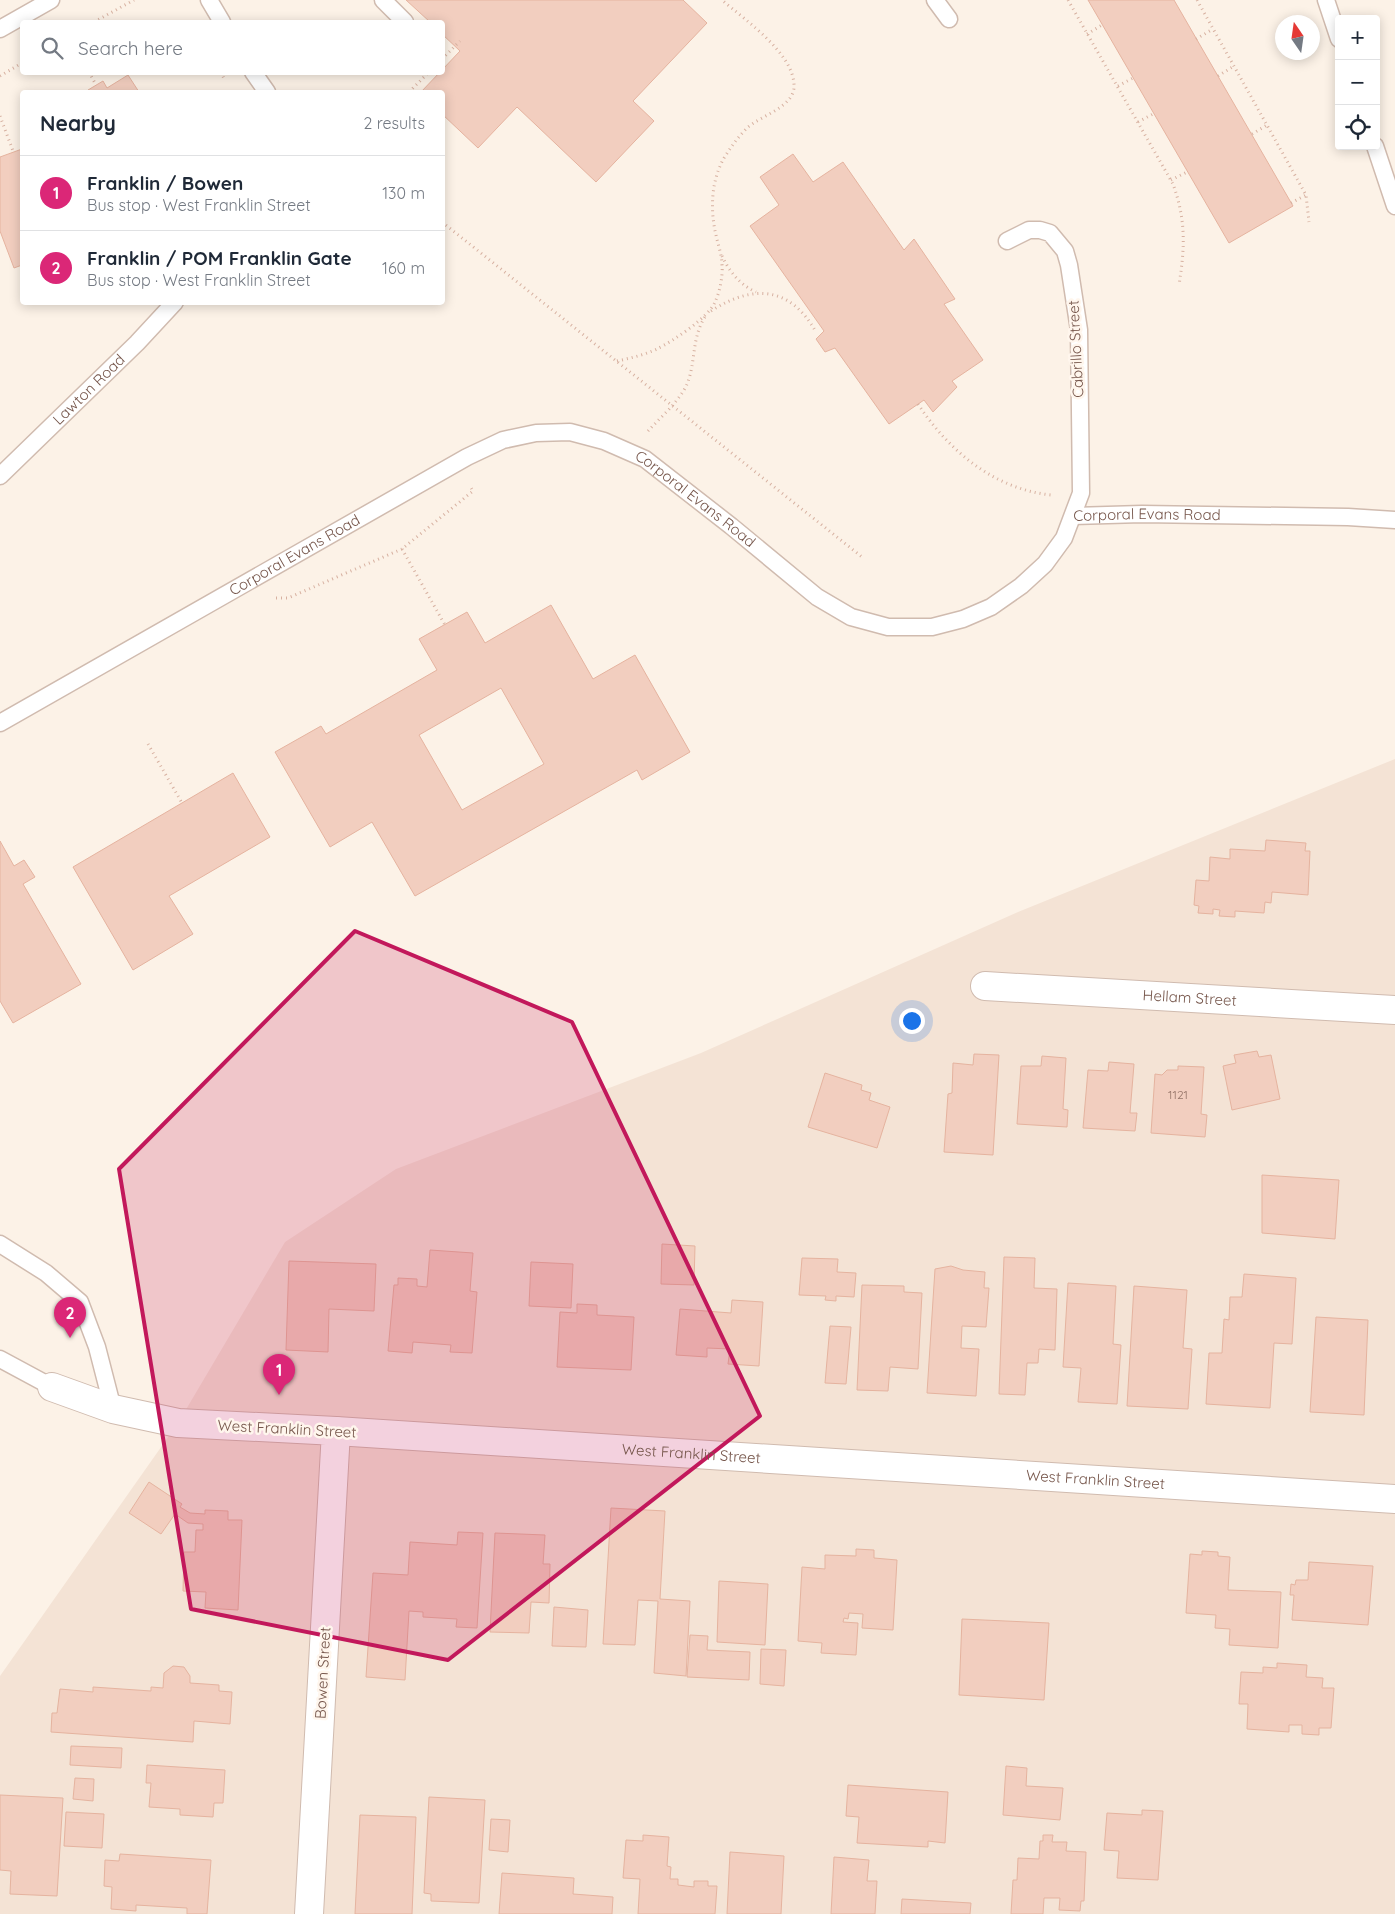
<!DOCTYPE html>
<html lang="en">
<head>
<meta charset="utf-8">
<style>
	body { margin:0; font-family:Quicksand,sans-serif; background:#f6f6f7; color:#1f2937 }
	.controls { position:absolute; right:15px; top:15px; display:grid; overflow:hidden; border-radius:5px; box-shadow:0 2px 12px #0003 }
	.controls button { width:45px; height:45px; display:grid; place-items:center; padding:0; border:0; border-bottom:1px solid #e0e1e3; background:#fff; color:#1f2937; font:25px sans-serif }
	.compass { position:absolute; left:1275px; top:15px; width:45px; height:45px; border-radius:50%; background:#fff; box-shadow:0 2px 12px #0003; rotate:347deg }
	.you { position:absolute; left:911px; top:1020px; width:18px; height:18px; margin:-12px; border:4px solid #fff; border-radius:50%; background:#1a73e8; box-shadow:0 0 0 8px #1a73e833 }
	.badge { display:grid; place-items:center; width:32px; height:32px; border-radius:50%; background:#db2777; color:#fff; font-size:16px; font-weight:700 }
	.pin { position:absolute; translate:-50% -41px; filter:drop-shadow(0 1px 2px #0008) }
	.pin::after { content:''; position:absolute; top:26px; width:18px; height:15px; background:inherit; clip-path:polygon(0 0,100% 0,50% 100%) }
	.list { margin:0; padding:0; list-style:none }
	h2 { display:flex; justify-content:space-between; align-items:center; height:65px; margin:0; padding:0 20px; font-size:21px }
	h2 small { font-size:16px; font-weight:400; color:#747a83 }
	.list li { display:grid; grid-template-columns:32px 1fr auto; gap:15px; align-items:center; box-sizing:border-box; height:75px; padding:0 20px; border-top:1px solid #e0e1e3 }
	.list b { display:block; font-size:19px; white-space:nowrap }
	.list p { margin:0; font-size:16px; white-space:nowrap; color:#747a83 }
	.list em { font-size:16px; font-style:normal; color:#747a83 }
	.icon { flex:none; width:28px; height:28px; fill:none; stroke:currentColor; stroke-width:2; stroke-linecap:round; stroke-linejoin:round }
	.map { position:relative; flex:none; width:1395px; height:1914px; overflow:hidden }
	.search { position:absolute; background:#fff; box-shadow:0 2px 12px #0003; left:20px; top:20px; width:425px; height:55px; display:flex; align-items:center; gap:12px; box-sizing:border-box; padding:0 18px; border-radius:5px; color:#747a83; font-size:19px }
	.panel { position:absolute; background:#fff; box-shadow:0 2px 12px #0003; left:20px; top:90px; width:425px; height:215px; border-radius:5px }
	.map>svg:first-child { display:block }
</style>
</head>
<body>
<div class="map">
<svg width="1395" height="1914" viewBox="0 0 1395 1914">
	<rect width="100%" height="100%" fill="#fcf2e7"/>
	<path fill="#f4e3d5" d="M 1395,759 L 1395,1914 L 0,1914 L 0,1676 L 178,1423 L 285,1242 L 396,1169 L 701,1053 L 1018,912 Z"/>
	<path fill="#f2cebf" stroke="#e5b39f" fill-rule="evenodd" d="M 406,0 L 683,0 L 707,23 L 633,101 L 654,121 L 596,182 L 517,107 L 478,148 L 442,114 L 442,92 L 421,92 L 440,72 L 442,72 L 442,70 L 460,51 L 442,34 L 442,22 L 430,22 Z
		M 1088,0 L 1174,0 L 1293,206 L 1229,243 Z
		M 128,75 L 139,92 L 90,92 L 88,90 L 103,81 L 107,88 Z
		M 22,149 L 22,265 L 14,268 L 0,231 L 0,157 Z
		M 793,154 L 813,182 L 843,162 L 904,250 L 914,239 L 955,299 L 944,304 L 983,360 L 952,381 L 957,387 L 933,412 L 924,400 L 889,424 L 835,348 L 825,352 L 816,339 L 824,331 L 750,226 L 779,205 L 760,177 Z
		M 551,605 L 593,679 L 635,655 L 690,752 L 642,780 L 637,770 L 415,896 L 372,822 L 330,847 L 275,752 L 321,726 L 326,734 L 437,670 L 419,639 L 467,612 L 485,643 ZM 501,688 L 544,764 L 462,810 L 419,735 Z
		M 233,773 L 270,837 L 169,896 L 193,934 L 133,970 L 73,867 Z
		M 1266,840 L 1306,843 L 1305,851 L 1310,851 L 1308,895 L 1272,892 L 1271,903 L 1265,902 L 1264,913 L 1235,911 L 1235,917 L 1219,916 L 1220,910 L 1213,909 L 1213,914 L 1198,913 L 1199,906 L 1194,905 L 1196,880 L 1209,881 L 1210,857 L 1230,859 L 1230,849 L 1265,851 Z
		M 0,841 L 14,866 L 24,860 L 35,877 L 23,884 L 81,984 L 13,1023 L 0,1001 Z
		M 1257,1051 L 1259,1057 L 1271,1055 L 1280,1099 L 1232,1110 L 1223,1066 L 1236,1063 L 1234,1055 Z
		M 974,1054 L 999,1055 L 993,1155 L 944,1152 L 948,1094 L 952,1093 L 953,1063 L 973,1065 Z
		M 1042,1056 L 1066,1058 L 1063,1109 L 1068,1110 L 1067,1127 L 1017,1124 L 1021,1066 L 1041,1066 Z
		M 1109,1062 L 1134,1064 L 1130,1113 L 1137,1113 L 1135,1131 L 1083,1128 L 1088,1070 L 1108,1071 Z
		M 1178,1066 L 1204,1067 L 1201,1114 L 1207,1115 L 1205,1137 L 1151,1133 L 1155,1074 L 1162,1075 L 1167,1070 L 1178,1070 Z
		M 825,1073 L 862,1085 L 861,1090 L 871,1093 L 869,1100 L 890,1107 L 877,1148 L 808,1127 Z
		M 1262,1175 L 1339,1180 L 1335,1239 L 1262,1233 Z
		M 662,1244 L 695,1246 L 694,1285 L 661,1284 Z
		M 430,1250 L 473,1253 L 470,1291 L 477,1292 L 472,1353 L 450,1352 L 451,1345 L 413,1342 L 412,1353 L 388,1351 L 394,1285 L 398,1285 L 398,1278 L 417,1279 L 417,1286 L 427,1287 Z
		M 1004,1257 L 1035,1258 L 1034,1288 L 1057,1289 L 1055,1350 L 1039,1349 L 1038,1363 L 1027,1363 L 1025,1395 L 999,1394 Z
		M 802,1258 L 838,1259 L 837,1272 L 856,1273 L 854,1297 L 836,1296 L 836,1301 L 825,1300 L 826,1296 L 799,1295 Z
		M 289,1261 L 376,1264 L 374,1311 L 329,1309 L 328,1352 L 286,1350 Z
		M 531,1262 L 573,1264 L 571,1308 L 529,1306 Z
		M 951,1266 L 963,1270 L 985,1272 L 984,1288 L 989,1288 L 986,1327 L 962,1326 L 961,1348 L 979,1349 L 976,1396 L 927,1393 L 935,1269 Z
		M 1244,1274 L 1296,1278 L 1292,1344 L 1274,1343 L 1270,1408 L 1206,1404 L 1209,1353 L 1222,1353 L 1224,1319 L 1229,1320 L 1230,1297 L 1242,1297 Z
		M 1068,1283 L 1116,1286 L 1113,1344 L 1121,1345 L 1117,1404 L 1078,1402 L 1081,1368 L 1063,1367 Z
		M 862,1285 L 904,1286 L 904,1292 L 922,1293 L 918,1369 L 890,1367 L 888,1391 L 857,1390 Z
		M 1134,1286 L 1187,1290 L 1183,1348 L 1192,1349 L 1188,1409 L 1127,1406 Z
		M 732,1300 L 763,1302 L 759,1366 L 728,1364 L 730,1349 L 707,1348 L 707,1357 L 676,1355 L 680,1309 L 731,1313 Z
		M 577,1304 L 597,1305 L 597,1315 L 634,1317 L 631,1370 L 557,1367 L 560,1312 L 577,1313 Z
		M 1316,1317 L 1368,1320 L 1364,1415 L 1310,1412 Z
		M 830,1326 L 851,1327 L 846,1384 L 825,1383 Z
		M 149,1482 L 182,1504 L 180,1507 L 190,1513 L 205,1514 L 205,1510 L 228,1511 L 228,1520 L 242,1520 L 238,1610 L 205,1608 L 206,1592 L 183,1591 L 184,1552 L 195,1552 L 196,1530 L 203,1530 L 203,1524 L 188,1523 L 175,1514 L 161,1534 L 129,1513 Z
		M 611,1508 L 665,1511 L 660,1599 L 690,1601 L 686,1676 L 654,1673 L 658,1601 L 638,1600 L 635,1645 L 603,1644 Z
		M 458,1532 L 483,1533 L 477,1628 L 456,1627 L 457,1619 L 423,1617 L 423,1612 L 409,1611 L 405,1680 L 366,1677 L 373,1573 L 408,1575 L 410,1542 L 457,1545 Z
		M 495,1533 L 545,1535 L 543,1564 L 550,1564 L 549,1603 L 531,1602 L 529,1633 L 490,1632 Z
		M 856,1549 L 874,1550 L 874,1558 L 897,1560 L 893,1630 L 862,1628 L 863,1614 L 849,1613 L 848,1619 L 844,1618 L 843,1622 L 858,1623 L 856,1655 L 821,1653 L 822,1643 L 798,1641 L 802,1567 L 825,1569 L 825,1555 L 856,1556 Z
		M 1202,1551 L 1218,1552 L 1218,1556 L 1230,1557 L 1228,1590 L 1281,1592 L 1278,1648 L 1229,1645 L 1230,1629 L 1215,1628 L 1216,1615 L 1186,1613 L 1190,1554 L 1202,1555 Z
		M 1309,1562 L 1373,1566 L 1368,1625 L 1292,1620 L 1294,1595 L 1290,1595 L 1291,1584 L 1295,1585 L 1296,1580 L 1308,1580 Z
		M 719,1581 L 768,1584 L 765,1645 L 717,1642 Z
		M 554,1607 L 588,1610 L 586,1647 L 552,1646 Z
		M 962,1619 L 1049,1623 L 1044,1700 L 959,1695 Z
		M 690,1635 L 708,1636 L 707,1650 L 750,1652 L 749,1680 L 687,1677 Z
		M 761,1649 L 786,1650 L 784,1686 L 760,1684 Z
		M 1277,1663 L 1307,1665 L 1306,1677 L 1323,1678 L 1322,1688 L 1334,1688 L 1331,1728 L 1319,1728 L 1319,1735 L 1302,1734 L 1302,1725 L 1289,1725 L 1289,1732 L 1247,1729 L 1248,1704 L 1239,1704 L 1241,1672 L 1263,1673 L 1263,1667 L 1277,1668 Z
		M 173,1666 L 184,1667 L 190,1676 L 190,1683 L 219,1685 L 219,1691 L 232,1692 L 230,1724 L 194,1721 L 193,1742 L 51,1732 L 52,1713 L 57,1713 L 60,1689 L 93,1692 L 93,1687 L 151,1691 L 151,1687 L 163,1688 L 164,1673 Z
		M 71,1746 L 122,1748 L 121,1768 L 70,1765 Z
		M 147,1765 L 225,1770 L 223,1803 L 214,1803 L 213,1817 L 180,1815 L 180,1809 L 149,1807 L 151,1783 L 146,1783 Z
		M 1006,1766 L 1027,1768 L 1026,1786 L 1063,1788 L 1060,1820 L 1003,1815 Z
		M 75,1778 L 94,1779 L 93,1801 L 73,1799 Z
		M 848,1785 L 948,1792 L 945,1843 L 928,1841 L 928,1847 L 857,1843 L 859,1817 L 846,1816 Z
		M 0,1795 L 63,1798 L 57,1896 L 10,1894 L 11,1871 L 0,1870 Z
		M 429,1797 L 485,1800 L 479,1903 L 431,1901 L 431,1894 L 424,1893 Z
		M 1142,1810 L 1163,1811 L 1158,1880 L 1117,1878 L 1119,1851 L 1104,1850 L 1107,1813 L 1142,1815 Z
		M 66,1812 L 104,1814 L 102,1848 L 64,1846 Z
		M 360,1815 L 416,1817 L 412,1914 L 355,1914 Z
		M 491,1819 L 510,1820 L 508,1852 L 489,1850 Z
		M 643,1835 L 669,1837 L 667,1866 L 671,1867 L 670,1879 L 678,1879 L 678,1885 L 694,1887 L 694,1881 L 708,1881 L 708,1886 L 717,1886 L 715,1914 L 638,1914 L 640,1879 L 623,1878 L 626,1840 L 643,1841 Z
		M 1043,1835 L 1053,1835 L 1052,1842 L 1067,1842 L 1066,1851 L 1086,1852 L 1084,1901 L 1081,1901 L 1080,1911 L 1059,1910 L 1060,1898 L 1044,1898 L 1043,1914 L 1011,1914 L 1013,1880 L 1017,1880 L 1018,1858 L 1039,1859 L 1040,1841 L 1043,1841 Z
		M 730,1852 L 784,1856 L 781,1914 L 727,1914 Z
		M 120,1854 L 211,1860 L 207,1914 L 187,1914 L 187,1908 L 136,1905 L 136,1911 L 111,1909 L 112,1887 L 104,1886 L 105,1860 L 119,1861 Z
		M 834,1857 L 869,1860 L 867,1881 L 877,1881 L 875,1914 L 831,1914 Z
		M 502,1873 L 574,1878 L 573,1894 L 613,1897 L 612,1914 L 499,1914 Z
		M 902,1899 L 971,1903 L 970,1914 L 901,1914 Z"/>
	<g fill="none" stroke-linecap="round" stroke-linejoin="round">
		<defs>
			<g id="service">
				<path d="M 209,0 L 222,22"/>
				<path d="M 383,0 L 405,22"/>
				<path d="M 935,0 L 949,19"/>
				<path d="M 1326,0 L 1339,39"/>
				<path d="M 0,29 L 51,0"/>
				<path d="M 253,72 L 267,92"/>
				<path d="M 1375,146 L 1395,206"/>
				<path id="s1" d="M 0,476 L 137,343 L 175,302"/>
				<path id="s2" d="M 1073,516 L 1142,514 L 1348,517 L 1395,520"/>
				<path id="s3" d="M 0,723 L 467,457 L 503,440 L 536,433 L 570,432 L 604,441 L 645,459 L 731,526 L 817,597 L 851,617 L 888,627 L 932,627 L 963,619 L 991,607 L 1021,586 L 1045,564 L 1064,538 L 1081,493 L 1079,330 L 1069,265 L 1065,251 L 1050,233 L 1040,230 L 1029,230 L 1007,241"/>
				<path d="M 0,1244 L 46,1273 L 80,1302 L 97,1347 L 113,1409"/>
				<path d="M 0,1359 L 52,1387"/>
			</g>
			<g id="minor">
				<path id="s4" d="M 985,986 L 1395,1010"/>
				<path d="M 52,1387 L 113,1409 L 178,1423 L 336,1431 L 309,1914"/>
			</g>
			<g id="tertiary">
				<path id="s5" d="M 336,1431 L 1395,1499"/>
			</g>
		</defs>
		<use href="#service" stroke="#d0bbaf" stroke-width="19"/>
		<use href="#minor" stroke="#d0bbaf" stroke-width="30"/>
		<use href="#tertiary" stroke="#d0bbaf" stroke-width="30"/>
		<path stroke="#d7b1a1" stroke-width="3" stroke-dasharray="1 4" stroke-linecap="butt" d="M 1068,0 L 1173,184 C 1186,220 1185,247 1179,285
			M 1197,0 L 1306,195 L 1309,222
			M 94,22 L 134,0
			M 1087,34 L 1102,25
			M 1196,39 L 1213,29
			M 442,59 L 460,41
			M 89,72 L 96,85
			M 221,72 L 225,81
			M 0,76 L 22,63
			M 1218,76 L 1234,66
			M 1118,86 L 1133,78
			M 409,92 L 429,72
			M 0,116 L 13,151
			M 1138,122 L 1153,114
			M 1252,134 L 1267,125
			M 1171,180 L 1187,172
			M 1291,203 L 1306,195
			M 442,222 L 862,557
			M 722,256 C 729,271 740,285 756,292
			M 711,311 C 753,284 790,286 816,332
			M 617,361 C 631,358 644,355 657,349 C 673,341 708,318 715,302 C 720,292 723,275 722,265 C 722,255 718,245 716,235 C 710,210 711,181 724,158 C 731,147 738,137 747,128 C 761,115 796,107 794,84 C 792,52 745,20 722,0
			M 918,404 C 949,451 994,489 1051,495
			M 648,431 C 660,418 675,405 684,390 C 697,368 690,340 705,317
			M 402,549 L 445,625
			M 276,598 L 288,598 L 402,549 L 473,491 L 470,486
			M 148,744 L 182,803"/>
		<use href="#service" stroke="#fff" stroke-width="16"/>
		<use href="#minor" stroke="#fff" stroke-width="28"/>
		<use href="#tertiary" stroke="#fff" stroke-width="28"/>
	</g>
	<path fill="#c2185b" fill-opacity="0.2" stroke="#c2185b" stroke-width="4" stroke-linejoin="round" d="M 355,931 L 572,1022 L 760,1416 L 448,1660 L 191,1609 L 119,1169 Z"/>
	<g text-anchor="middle" stroke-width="5" stroke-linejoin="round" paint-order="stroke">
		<g font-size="12" fill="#957468">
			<text x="1178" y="1099">1121</text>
		</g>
		<g font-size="15" fill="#76564b" stroke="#fff6ed">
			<text transform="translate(1076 349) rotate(-93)" y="5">Cabrillo Street</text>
			<text dy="5" stroke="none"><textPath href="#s1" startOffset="124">Lawton Road</textPath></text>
			<text dy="5" stroke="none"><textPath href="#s3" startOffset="789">Corporal Evans Road</textPath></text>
			<text dy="5" stroke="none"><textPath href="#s2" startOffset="74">Corporal Evans Road</textPath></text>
			<text dy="5" stroke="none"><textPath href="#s3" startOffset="339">Corporal Evans Road</textPath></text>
			<text dy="5" stroke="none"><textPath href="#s4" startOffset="205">Hellam Street</textPath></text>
			<text transform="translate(287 1429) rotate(3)" y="5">West Franklin Street</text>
			<text dy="5" stroke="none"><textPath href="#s5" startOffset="356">West Franklin Street</textPath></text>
			<text dy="5" stroke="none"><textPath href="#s5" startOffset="761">West Franklin Street</textPath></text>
			<text transform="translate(323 1673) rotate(-87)" y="5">Bowen Street</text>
		</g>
	</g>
</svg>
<div class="controls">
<button>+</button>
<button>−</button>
<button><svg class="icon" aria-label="locate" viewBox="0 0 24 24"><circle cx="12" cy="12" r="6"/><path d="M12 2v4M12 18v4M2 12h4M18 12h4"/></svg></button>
</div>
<svg class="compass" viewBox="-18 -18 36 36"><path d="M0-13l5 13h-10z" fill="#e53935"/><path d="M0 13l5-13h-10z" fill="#747a83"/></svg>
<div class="you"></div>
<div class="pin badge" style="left:279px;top:1395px">1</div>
<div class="pin badge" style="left:70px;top:1338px">2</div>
<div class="search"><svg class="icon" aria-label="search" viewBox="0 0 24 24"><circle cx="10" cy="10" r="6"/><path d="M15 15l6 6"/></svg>Search here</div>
<section class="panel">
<h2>Nearby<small>2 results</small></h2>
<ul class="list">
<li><span class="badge">1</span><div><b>Franklin / Bowen</b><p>Bus stop · West Franklin Street</p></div><em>130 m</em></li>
<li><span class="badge">2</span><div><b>Franklin / POM Franklin Gate</b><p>Bus stop · West Franklin Street</p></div><em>160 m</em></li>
</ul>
</section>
</div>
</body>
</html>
